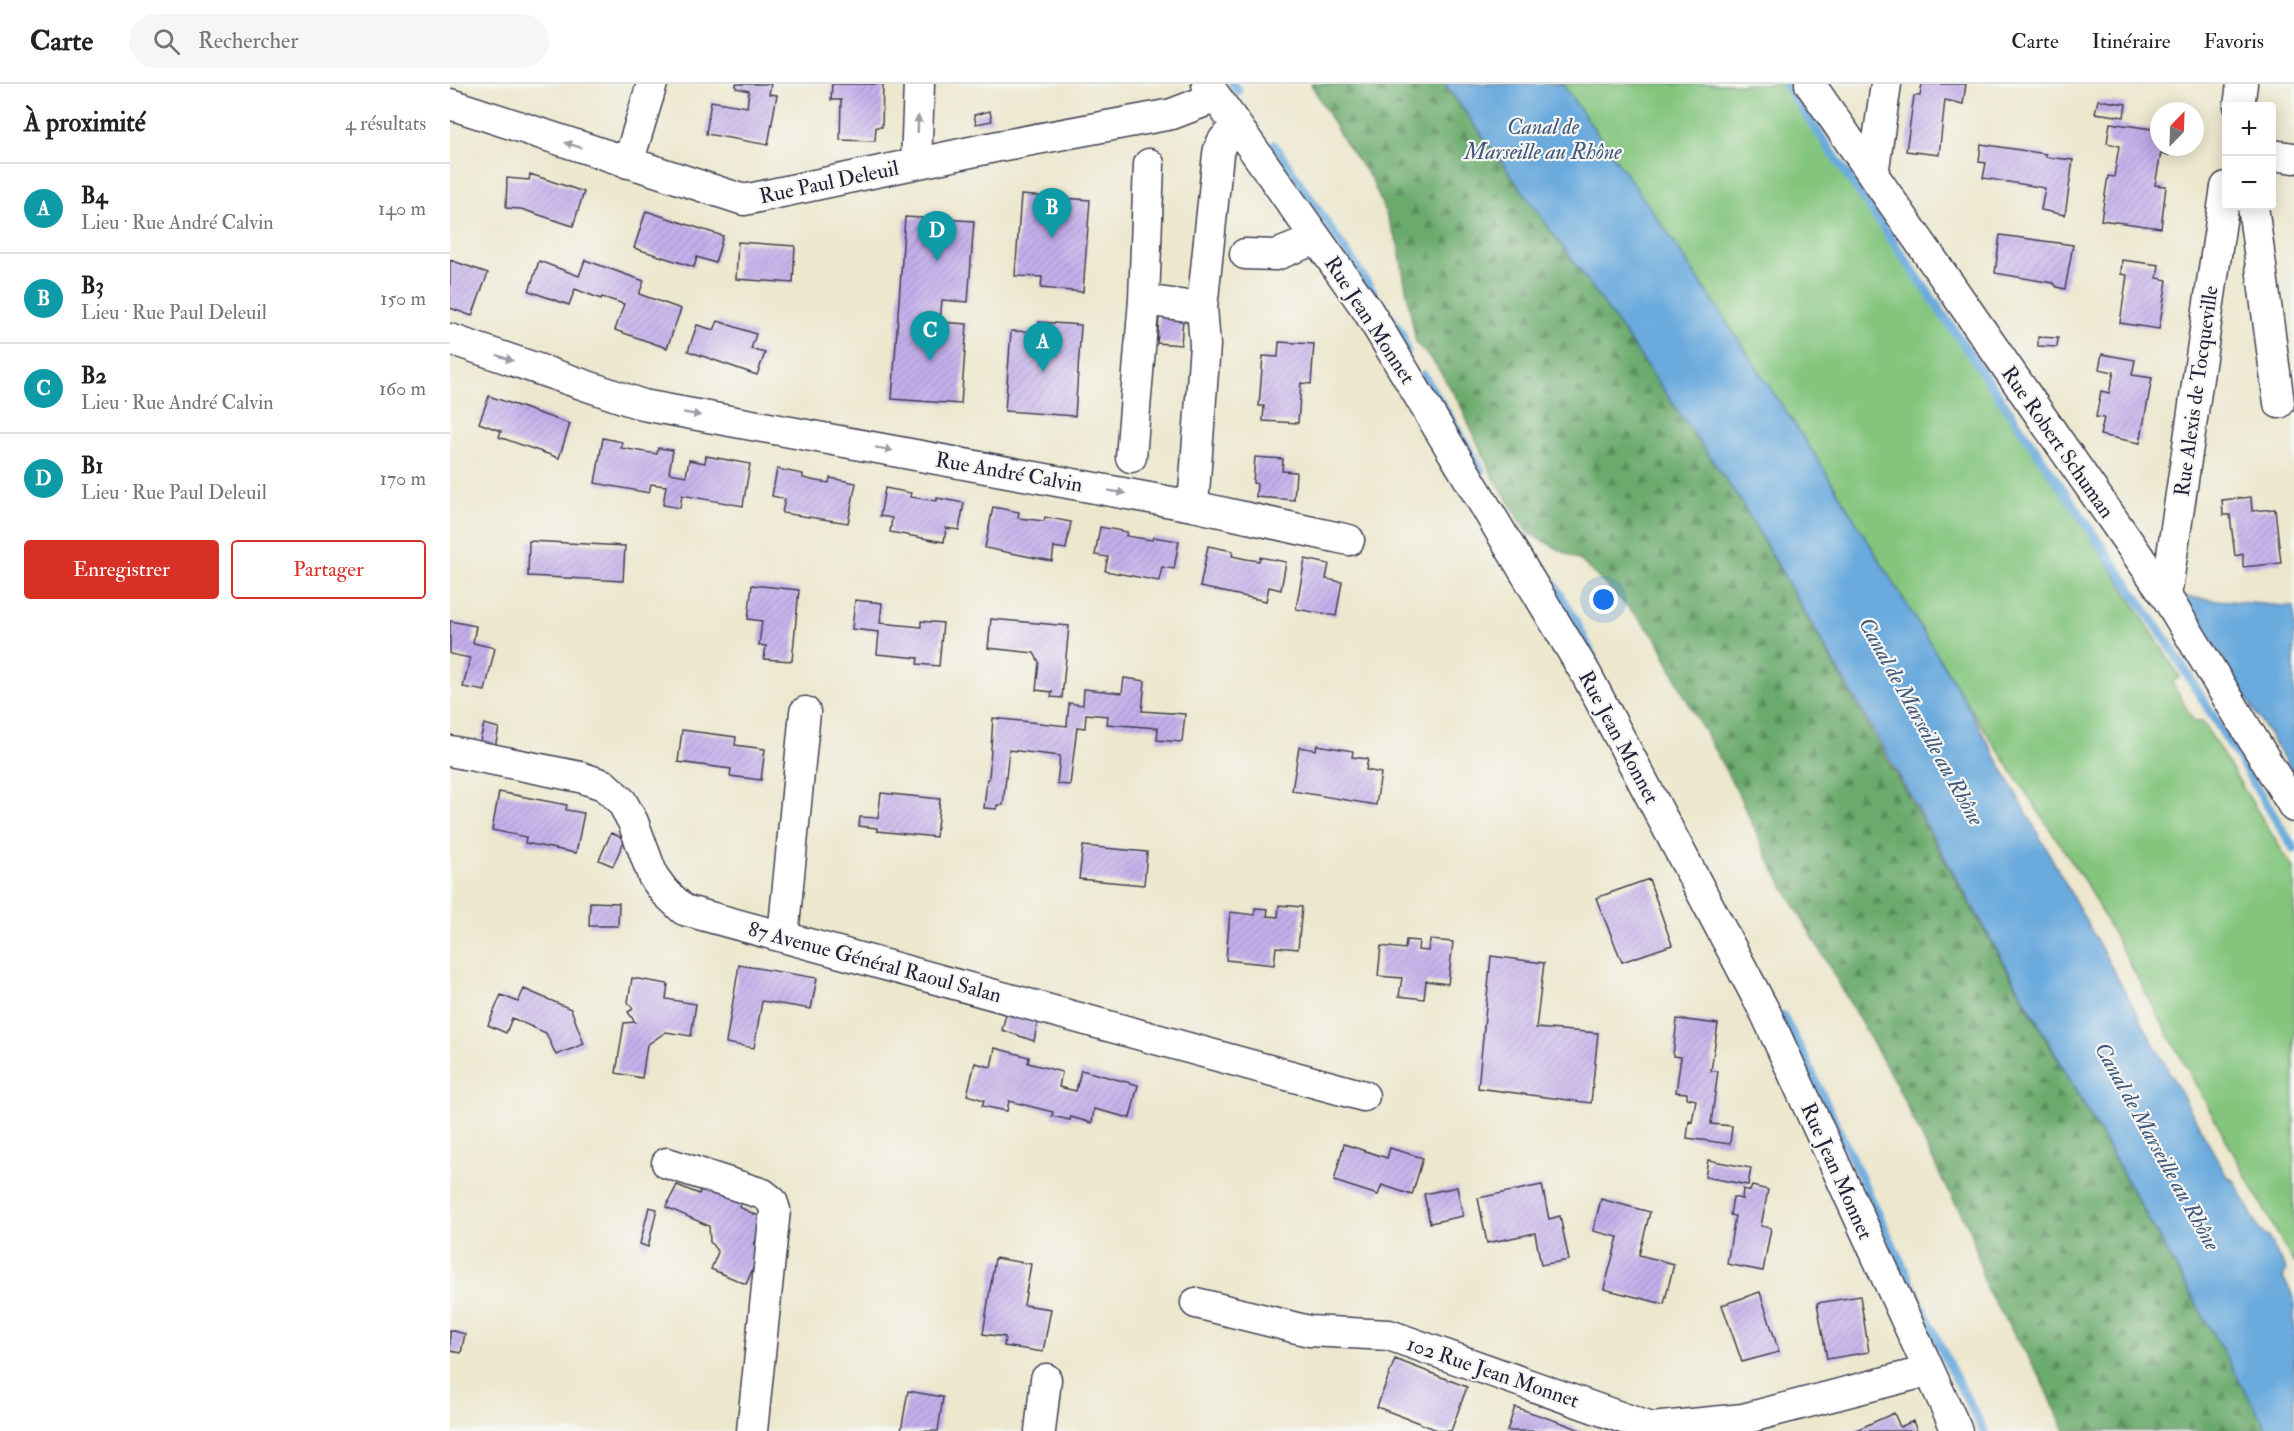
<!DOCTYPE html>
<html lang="fr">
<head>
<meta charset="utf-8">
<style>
	body { margin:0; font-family:"IM FELL Double Pica",serif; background:#f6f6f6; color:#202124 }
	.controls { position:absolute; right:18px; top:18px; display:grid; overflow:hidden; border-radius:6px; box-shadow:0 3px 15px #0003 }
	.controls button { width:54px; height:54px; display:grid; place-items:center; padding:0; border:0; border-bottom:2px solid #e0e0e0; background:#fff; color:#202124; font:30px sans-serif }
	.compass { position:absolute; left:1700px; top:18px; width:54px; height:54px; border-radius:50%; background:#fff; box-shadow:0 3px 15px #0003; rotate:23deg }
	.you { position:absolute; left:1154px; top:516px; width:21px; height:21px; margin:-15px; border:4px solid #fff; border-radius:50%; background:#1a73e8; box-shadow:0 0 0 9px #1a73e833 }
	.badge { display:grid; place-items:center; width:39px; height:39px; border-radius:50%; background:#d93025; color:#fff; font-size:20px; font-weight:700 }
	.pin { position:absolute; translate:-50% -50px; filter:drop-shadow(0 2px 3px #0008) }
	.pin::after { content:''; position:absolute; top:32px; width:21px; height:18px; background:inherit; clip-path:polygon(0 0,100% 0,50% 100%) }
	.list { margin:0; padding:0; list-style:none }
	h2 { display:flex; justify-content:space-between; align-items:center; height:78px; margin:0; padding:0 24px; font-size:26px }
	h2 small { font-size:20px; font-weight:400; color:#757577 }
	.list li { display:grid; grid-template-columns:39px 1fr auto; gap:18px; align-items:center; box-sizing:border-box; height:90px; padding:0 24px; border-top:2px solid #e0e0e0 }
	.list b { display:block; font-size:22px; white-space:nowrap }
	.list p { margin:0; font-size:20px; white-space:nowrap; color:#757577 }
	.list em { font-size:20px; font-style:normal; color:#757577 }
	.actions { display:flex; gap:12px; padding:18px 24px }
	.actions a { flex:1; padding:14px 0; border:2px solid #d93025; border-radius:6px; text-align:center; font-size:21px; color:#d93025 }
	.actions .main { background:#d93025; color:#fff }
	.icon { flex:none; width:33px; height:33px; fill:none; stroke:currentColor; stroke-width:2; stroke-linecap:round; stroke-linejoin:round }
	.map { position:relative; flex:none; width:1844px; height:1347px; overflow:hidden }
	header { display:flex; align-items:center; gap:36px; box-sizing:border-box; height:84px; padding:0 30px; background:#fff; border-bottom:2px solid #e0e0e0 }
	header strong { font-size:28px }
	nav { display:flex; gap:33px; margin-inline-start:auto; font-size:21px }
	.search { width:420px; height:54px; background:#f6f6f6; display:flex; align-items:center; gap:15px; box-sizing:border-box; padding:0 21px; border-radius:33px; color:#757577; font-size:22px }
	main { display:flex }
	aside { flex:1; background:#fff }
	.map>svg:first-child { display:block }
</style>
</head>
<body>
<header>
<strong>Carte</strong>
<div class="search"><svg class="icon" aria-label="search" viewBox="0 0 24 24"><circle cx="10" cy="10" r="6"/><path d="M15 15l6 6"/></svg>Rechercher</div>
<nav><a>Carte</a><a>Itinéraire</a><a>Favoris</a></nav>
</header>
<main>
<aside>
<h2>À proximité<small>4 résultats</small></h2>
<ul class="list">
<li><span class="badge" style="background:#0f9aa8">A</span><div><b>B4</b><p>Lieu · Rue André Calvin</p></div><em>140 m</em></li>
<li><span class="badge" style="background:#0f9aa8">B</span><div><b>B3</b><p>Lieu · Rue Paul Deleuil</p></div><em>150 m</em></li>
<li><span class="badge" style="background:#0f9aa8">C</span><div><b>B2</b><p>Lieu · Rue André Calvin</p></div><em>160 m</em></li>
<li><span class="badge" style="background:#0f9aa8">D</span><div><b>B1</b><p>Lieu · Rue Paul Deleuil</p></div><em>170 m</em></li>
</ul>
<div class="actions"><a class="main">Enregistrer</a><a>Partager</a></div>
</aside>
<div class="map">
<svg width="1844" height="1347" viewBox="0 0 1844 1347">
	<defs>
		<pattern id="forest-firs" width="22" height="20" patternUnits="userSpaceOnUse" patternTransform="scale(1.5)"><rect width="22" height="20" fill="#6aaa6c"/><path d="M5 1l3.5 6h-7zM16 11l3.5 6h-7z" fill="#578a5a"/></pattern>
		<pattern id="building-hatch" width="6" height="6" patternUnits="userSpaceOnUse" patternTransform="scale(1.5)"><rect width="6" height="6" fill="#c4afea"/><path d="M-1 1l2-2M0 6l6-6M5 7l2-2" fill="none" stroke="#a896ca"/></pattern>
	</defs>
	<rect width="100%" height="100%" fill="#f6f6f2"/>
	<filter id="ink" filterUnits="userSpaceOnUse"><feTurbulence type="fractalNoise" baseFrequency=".0167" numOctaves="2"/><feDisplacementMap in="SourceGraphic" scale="12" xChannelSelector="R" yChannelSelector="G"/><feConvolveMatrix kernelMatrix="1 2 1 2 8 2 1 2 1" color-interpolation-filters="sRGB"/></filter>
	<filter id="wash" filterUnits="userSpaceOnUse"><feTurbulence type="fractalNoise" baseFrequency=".008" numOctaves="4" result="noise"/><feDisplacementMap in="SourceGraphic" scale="24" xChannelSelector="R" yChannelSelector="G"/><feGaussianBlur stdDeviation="1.35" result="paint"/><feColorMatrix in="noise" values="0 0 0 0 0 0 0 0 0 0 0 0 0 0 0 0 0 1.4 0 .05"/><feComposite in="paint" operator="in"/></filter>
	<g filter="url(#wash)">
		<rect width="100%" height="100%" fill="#ece7cd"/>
		<path fill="#83c57d" stroke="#52745c" stroke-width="1.5" d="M 1112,0 L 1333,0 L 1656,476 L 1730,593 L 1722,598 L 1744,638 L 1752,637 L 1844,786 L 1844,1180 L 1635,798 L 1511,610 L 1370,379 L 1215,145 Z"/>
		<path fill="url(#forest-firs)" stroke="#466654" stroke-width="1.5" d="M 861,0 L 995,0 L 1142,203 L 1292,419 L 1816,1343 L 1807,1347 L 1615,1347 L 1591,1294 L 1536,1204 L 1521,1147 L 1491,1093 L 1446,1000 L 1321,780 L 1286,705 L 1233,609 L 1207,555 L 1182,527 L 1131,477 L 1078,449 L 1042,391 L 1009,318 L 986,281 L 966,259 L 948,160 L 922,96 L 893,56 Z"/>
		<path fill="#6aaadd" stroke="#46668c" stroke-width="1.5" d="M 995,0 L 1112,0 L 1215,145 L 1370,379 L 1452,513 L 1511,610 L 1776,1091 L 1785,1098 L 1810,1147 L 1818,1153 L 1836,1186 L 1833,1194 L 1844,1214 L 1844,1347 L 1818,1347 L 1425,649 L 1292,419 L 1142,203 Z
			M 1734,513 L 1844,523 L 1844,691 Z"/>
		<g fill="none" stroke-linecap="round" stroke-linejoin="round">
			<path stroke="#6aaadd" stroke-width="9" d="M 783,0 L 788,7
				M 1335,0 L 1720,562 L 1844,765
				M 824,61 L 923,208
				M 931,220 L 952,250 L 957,268
				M 973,291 L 1018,363 L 1031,387
				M 1072,459 C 1098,486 1130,541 1144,577
				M 1332,931 L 1350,964 L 1502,1287 L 1534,1347"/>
		</g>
		<g id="blocks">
			<path fill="url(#building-hatch)" d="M 286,0 L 321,0 L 319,10 L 327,11 L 318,61 L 256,50 L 261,17 L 297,23 L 299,7 L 286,4 Z
				M 382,0 L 433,0 L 432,43 L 426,43 L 425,57 L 390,56 L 391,16 L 381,16 Z
				M 1472,0 L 1516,0 L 1513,20 L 1495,16 L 1489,71 L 1456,67 L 1464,12 L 1470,12 Z
				M 1648,16 L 1676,20 L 1674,33 L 1645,29 Z
				M 540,27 L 542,37 L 526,40 L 524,31 Z
				M 1660,39 L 1709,46 L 1709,63 L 1720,63 L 1719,71 L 1711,69 L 1705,101 L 1716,102 L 1711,144 L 1651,136 L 1658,92 L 1664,93 L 1669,62 L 1657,59 Z
				M 1531,60 L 1596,70 L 1596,73 L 1623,76 L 1615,131 L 1591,126 L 1595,104 L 1533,94 L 1536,79 L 1529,78 Z
				M 80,90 L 134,108 L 123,142 L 71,125 L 56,124 L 57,94 L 79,96 Z
				M 571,111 L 640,116 L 633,208 L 591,204 L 592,193 L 565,192 Z
				M 196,127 L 273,152 L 265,179 L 247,173 L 244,183 L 184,164 Z
				M 455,133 L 524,137 L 518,218 L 492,216 L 490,238 L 517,240 L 511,320 L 442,315 Z
				M 1550,151 L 1623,161 L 1615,205 L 1607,203 L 1603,199 L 1545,189 Z
				M 288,158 L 345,162 L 343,199 L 286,195 Z
				M 0,176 L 38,189 L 22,232 L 0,224 Z
				M 135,176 L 194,197 L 189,210 L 231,225 L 217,264 L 165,246 L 174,220 L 152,213 L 151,215 L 125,205 L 119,221 L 79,207 L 89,177 L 129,192 Z
				M 1672,176 L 1709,181 L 1707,194 L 1717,196 L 1709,245 L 1670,239 L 1677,191 L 1671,190 Z
				M 709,232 L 733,234 L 731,261 L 707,259 Z
				M 268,237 L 306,250 L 301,265 L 315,269 L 307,291 L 238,267 L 247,241 L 264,246 Z
				M 589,238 L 631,241 L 625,332 L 555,327 L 561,247 L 588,248 Z
				M 1588,253 L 1608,254 L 1607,263 L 1588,262 Z
				M 829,258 L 864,260 L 861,300 L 851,299 L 848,339 L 813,337 L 814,322 L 809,322 L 813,272 L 828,273 Z
				M 1652,270 L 1685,276 L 1682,291 L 1702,294 L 1690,359 L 1650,351 L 1654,334 L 1646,333 L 1651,307 L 1659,309 L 1664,288 L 1649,285 Z
				M 39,312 L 120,340 L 109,374 L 49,353 L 51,347 L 29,339 Z
				M 153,354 L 172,358 L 171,364 L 207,370 L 208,364 L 223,366 L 219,389 L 236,392 L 239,376 L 255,379 L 256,372 L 300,380 L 293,422 L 232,411 L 230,424 L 213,421 L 216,402 L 201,400 L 199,409 L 145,399 Z
				M 805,373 L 833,375 L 832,387 L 846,388 L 844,416 L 806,413 L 807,400 L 803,399 Z
				M 327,385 L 353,390 L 353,394 L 366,397 L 379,399 L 380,394 L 406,399 L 398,439 L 332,429 L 335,415 L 322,412 Z
				M 435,404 L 461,409 L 460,413 L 487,417 L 487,414 L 514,419 L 509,446 L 496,444 L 494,458 L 440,448 L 442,434 L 430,432 Z
				M 1801,413 L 1802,427 L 1825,425 L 1831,479 L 1793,483 L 1793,470 L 1785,472 L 1780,431 L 1773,431 L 1772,416 Z
				M 543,423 L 569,428 L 568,434 L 594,437 L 595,433 L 621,438 L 616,465 L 604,463 L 602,477 L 535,464 Z
				M 650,443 L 677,448 L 676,452 L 702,456 L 703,453 L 729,457 L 724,485 L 712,483 L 709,497 L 655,487 L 658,473 L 645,471 Z
				M 79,457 L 175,462 L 173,497 L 78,492 Z
				M 758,462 L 783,467 L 782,472 L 796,475 L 809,477 L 810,473 L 836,478 L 831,506 L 819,503 L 816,517 L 750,503 Z
				M 855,475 L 879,480 L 876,495 L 892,498 L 886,532 L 846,525 Z
				M 302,501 L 349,506 L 342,577 L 314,575 L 316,562 L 309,561 L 312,537 L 298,535 Z
				M 405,516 L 432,519 L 430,539 L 471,543 L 471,537 L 493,539 L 489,582 L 467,580 L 468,574 L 427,570 L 429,548 L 402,545 Z
				M 541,535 L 619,542 L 612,614 L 601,613 L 602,608 L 586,606 L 589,578 L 584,569 L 538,564 Z
				M 0,537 L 26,542 L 23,559 L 45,564 L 35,607 L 13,603 L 20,574 L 0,570 Z
				M 674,594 L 695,597 L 692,627 L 735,630 L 732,658 L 707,656 L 708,644 L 657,640 L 658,632 L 636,630 L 635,644 L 627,643 L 620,701 L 607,700 L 610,672 L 559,666 L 553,721 L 547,721 L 547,725 L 534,724 L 537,695 L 539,695 L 543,634 L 617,642 L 619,619 L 633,621 L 634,605 L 672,609 Z
				M 34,640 L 49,644 L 44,668 L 28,665 Z
				M 232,646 L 286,653 L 285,661 L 315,665 L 311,696 L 280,692 L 281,685 L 228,678 Z
				M 867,661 L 903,667 L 902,673 L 918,675 L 916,686 L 931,689 L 926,721 L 842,707 L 849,663 L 866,666 Z
				M 49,708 L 117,721 L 116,726 L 134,729 L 126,769 L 75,759 L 76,753 L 42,746 Z
				M 431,709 L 490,715 L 486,753 L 427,747 L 427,744 L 409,742 L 410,733 L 428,734 Z
				M 161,749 L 175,755 L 163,782 L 149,776 Z
				M 633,762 L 697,768 L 694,801 L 629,795 Z
				M 1199,795 L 1222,861 L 1172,878 L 1146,814 Z
				M 140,818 L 169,819 L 168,842 L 139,842 Z
				M 829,821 L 852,823 L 848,865 L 826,863 L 824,881 L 776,876 L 780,828 L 805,831 L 805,824 L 818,825 L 817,832 L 828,833 Z
				M 956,856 L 969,857 L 968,866 L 978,867 L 980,856 L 1003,858 L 998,900 L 976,897 L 974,915 L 949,912 L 952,894 L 928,892 L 931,862 L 955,865 Z
				M 1041,872 L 1094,879 L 1086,944 L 1148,949 L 1141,1019 L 1028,1004 Z
				M 289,881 L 367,894 L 361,925 L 312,917 L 304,964 L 276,959 Z
				M 182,894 L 218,900 L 216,915 L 246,920 L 241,952 L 216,948 L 197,961 L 192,994 L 166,989 L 174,939 L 185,938 L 178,928 L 183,925 L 178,918 Z
				M 74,905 L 121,925 L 134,960 L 106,971 L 96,949 L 62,934 L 56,949 L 38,941 L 51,911 L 68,918 Z
				M 558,922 L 589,932 L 584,957 L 552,946 Z
				M 1227,935 L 1268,940 L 1261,987 L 1268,987 L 1261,1040 L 1282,1042 L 1280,1060 L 1237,1054 L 1239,1037 L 1242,1038 L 1246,1016 L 1237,1014 L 1237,1009 L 1226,1008 L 1231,973 L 1223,972 Z
				M 545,964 L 579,973 L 578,979 L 612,988 L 609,1003 L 626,1007 L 631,986 L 688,1001 L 680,1034 L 644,1025 L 642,1039 L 621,1033 L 620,1036 L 602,1032 L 603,1028 L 559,1017 L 557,1027 L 532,1022 L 534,1016 L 517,1011 L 525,979 L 541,983 Z
				M 894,1060 L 937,1074 L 940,1064 L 973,1074 L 962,1111 L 932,1101 L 928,1111 L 884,1097 Z
				M 1258,1076 L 1301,1084 L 1298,1101 L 1255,1093 Z
				M 254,1098 L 293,1115 L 289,1123 L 315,1135 L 304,1161 L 312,1165 L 296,1200 L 261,1185 L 268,1168 L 260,1158 L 259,1142 L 216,1123 L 227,1101 L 249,1110 Z
				M 1092,1101 L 1099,1135 L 1110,1132 L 1119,1176 L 1091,1181 L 1085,1149 L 1037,1159 L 1028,1114 Z
				M 1302,1102 L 1318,1106 L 1311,1142 L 1321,1144 L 1313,1187 L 1277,1180 L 1285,1132 L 1280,1131 L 1283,1113 L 1292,1115 L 1293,1105 L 1300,1107 Z
				M 1007,1103 L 1013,1132 L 980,1139 L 974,1110 Z
				M 1151,1115 L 1200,1128 L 1189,1171 L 1224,1180 L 1214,1220 L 1154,1205 L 1168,1153 L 1143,1147 Z
				M 199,1123 L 207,1125 L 198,1163 L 190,1160 Z
				M 545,1174 L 581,1180 L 574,1221 L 601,1225 L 593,1268 L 554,1262 L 555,1253 L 533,1250 Z
				M 1310,1208 L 1329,1268 L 1292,1278 L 1272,1221 Z
				M 1410,1212 L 1419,1268 L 1377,1275 L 1367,1219 Z
				M 0,1246 L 15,1250 L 11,1269 L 0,1267 Z
				M 945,1275 L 1017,1303 L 1001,1347 L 990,1347 L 927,1323 Z
				M 458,1307 L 493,1313 L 488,1347 L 451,1347 Z
				M 1065,1323 L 1112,1339 L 1133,1347 L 1057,1347 Z
				M 1444,1329 L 1450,1343 L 1463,1337 L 1467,1347 L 1404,1347 Z"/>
		</g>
	</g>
	<g filter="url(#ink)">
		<use href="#blocks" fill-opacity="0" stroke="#404051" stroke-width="1.5"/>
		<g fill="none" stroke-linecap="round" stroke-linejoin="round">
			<defs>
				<path id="minor" d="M 757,0 L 918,227 L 1136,590 L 1316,930 L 1507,1347
					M 1360,0 L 1716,512 L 1844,723
					M 0,20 L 294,116 L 549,62 L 722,30 L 753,18 L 764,11
					M 1789,22 L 1792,0
					M 1822,71 L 1844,74
					M 178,79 L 202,0
					M 466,79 L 469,0
					M 699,80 L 694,216 L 752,224
					M 1423,91 L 1436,0
					M 1803,122 L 1829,319
					M 795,170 L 826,171 L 866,155
					M 0,255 L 193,321 L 743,422 L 899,456
					M 681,373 L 694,216
					M 743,422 L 755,261 L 752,224 L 768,70 C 770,58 777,50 787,43
					M 1716,512 L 1776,103
					M 0,667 L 130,693 L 154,701 L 172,718 L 183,738 L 203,792 L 214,807 L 234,826 L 914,1012
					M 333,852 L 355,628
					M 217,1079 L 313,1110 L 322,1117 L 325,1126 L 302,1347
					M 746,1219 L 859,1247 L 939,1251 L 1201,1344 L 1293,1335 L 1478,1287
					M 590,1347 L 596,1295"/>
			</defs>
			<use href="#minor" stroke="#404051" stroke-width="33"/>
			<use href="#minor" stroke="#fff" stroke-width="30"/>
		</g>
		<defs><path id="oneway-solid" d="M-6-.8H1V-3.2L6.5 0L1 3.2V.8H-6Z" transform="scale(1.5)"/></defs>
		<g fill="#9c9ca7">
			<use href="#oneway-solid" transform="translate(468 40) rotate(-88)"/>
			<use href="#oneway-solid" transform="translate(123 61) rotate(-162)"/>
			<use href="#oneway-solid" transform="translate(55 274) rotate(19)"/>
			<use href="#oneway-solid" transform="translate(242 330) rotate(10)"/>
			<use href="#oneway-solid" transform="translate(434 365) rotate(10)"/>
			<use href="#oneway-solid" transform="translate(667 408) rotate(10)"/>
		</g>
	</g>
	<g text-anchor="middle" stroke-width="4.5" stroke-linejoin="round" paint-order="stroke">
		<g font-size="21" fill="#22223b" stroke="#f6f6f2">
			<text transform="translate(379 98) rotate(-12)" y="7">Rue Paul Deleuil</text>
			<text transform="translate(920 236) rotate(57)" y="7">Rue Jean Monnet</text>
			<text transform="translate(1746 307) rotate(-82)" y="7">Rue Alexis de Tocqueville</text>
			<text transform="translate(1608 358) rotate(55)" y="7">Rue Robert Schuman</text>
			<text transform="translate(559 388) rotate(10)" y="7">Rue André Calvin</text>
			<text transform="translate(1169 653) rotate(62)" y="7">Rue Jean Monnet</text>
			<text transform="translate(425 878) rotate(15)" y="7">87 Avenue Général Raoul Salan</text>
			<text transform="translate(1387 1087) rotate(66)" y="7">Rue Jean Monnet</text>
			<text transform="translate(1043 1288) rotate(19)" y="7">102 Rue Jean Monnet</text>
		</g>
		<g font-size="22" font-style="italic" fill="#3f587c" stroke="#f6f6f2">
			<text x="1093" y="50">Canal de<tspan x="1093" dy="25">Marseille au Rhône</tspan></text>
			<text transform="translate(1472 637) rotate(61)" y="8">Canal de Marseille au Rhône</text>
			<text transform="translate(1708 1062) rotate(61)" y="8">Canal de Marseille au Rhône</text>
		</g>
	</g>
</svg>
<div class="controls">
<button>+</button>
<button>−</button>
</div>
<svg class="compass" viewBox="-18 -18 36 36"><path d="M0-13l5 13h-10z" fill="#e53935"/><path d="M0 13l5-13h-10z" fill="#757577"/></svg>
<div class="you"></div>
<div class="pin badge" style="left:593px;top:288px;background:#0f9aa8">A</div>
<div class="pin badge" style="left:602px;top:154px;background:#0f9aa8">B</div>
<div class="pin badge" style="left:480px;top:277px;background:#0f9aa8">C</div>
<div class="pin badge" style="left:487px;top:177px;background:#0f9aa8">D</div>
</div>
</main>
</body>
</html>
